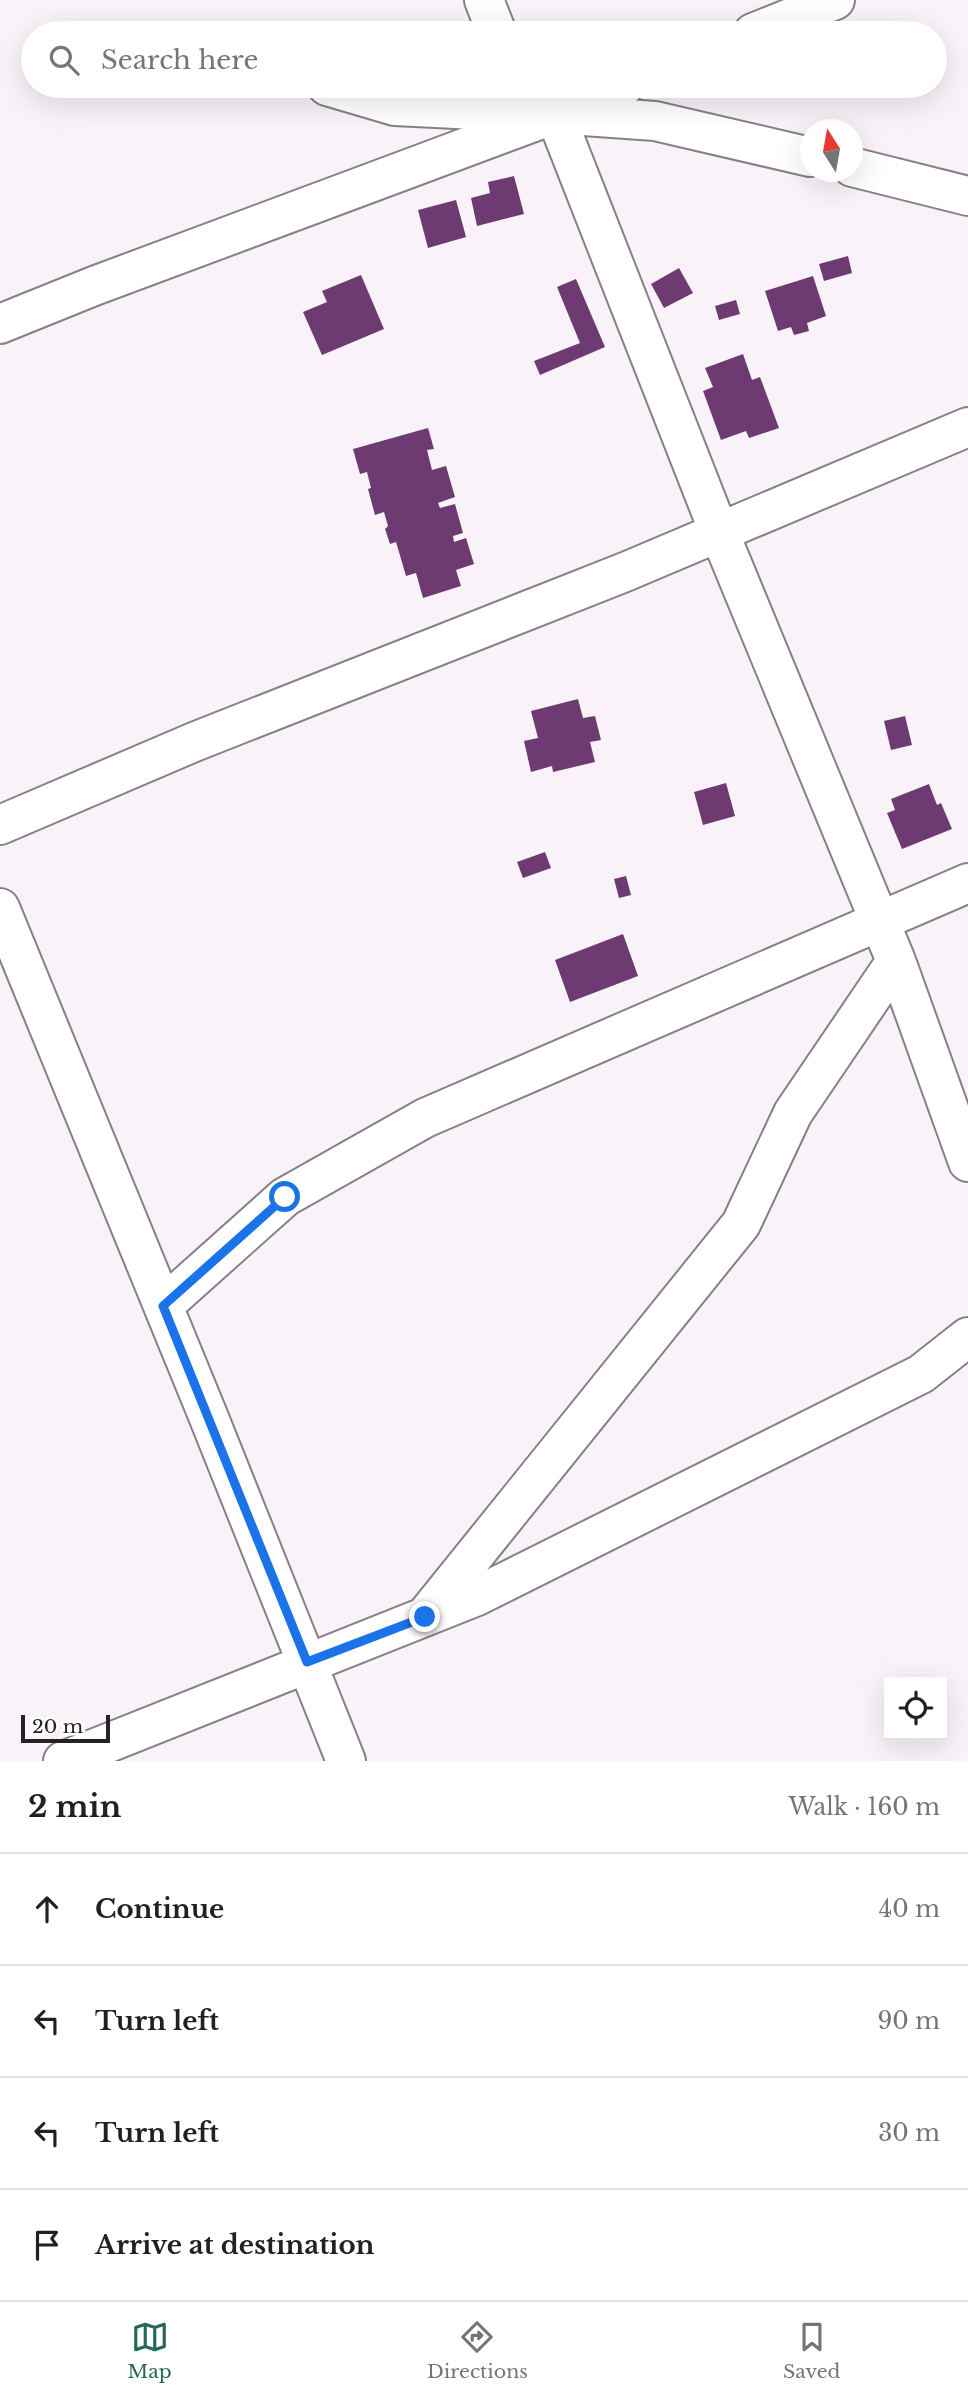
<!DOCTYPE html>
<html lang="en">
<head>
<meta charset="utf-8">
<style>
	body { margin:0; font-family:"Libre Baskerville",serif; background:#f2f2f2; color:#202124 }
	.controls { position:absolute; right:21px; bottom:21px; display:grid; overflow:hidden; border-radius:0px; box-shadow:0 7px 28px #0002 }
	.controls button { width:63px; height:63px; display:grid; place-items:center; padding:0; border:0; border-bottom:2px solid #e0e0e0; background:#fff; color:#202124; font:35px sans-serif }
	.compass { position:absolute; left:800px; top:119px; width:63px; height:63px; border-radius:50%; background:#fff; box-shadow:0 7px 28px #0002; rotate:349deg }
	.scale { position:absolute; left:21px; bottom:18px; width:89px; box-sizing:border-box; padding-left:7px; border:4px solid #242224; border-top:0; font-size:19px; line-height:24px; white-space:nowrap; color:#242224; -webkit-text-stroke:5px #fff; paint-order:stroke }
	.stop { position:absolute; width:21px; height:21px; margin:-16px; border:5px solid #1a73e8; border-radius:50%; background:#fff }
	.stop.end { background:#1a73e8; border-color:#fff; box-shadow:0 2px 7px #0008 }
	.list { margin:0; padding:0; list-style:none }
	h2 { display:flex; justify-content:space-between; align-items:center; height:91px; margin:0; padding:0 28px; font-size:30px }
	h2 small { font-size:23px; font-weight:400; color:#757577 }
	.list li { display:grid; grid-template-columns:46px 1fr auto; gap:21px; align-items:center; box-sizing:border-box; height:112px; padding:0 28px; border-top:2px solid #e0e0e0 }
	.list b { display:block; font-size:26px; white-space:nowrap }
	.list em { font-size:23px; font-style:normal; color:#757577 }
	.icon { flex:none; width:38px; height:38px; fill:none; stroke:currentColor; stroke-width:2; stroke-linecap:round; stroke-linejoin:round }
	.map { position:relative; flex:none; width:968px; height:1761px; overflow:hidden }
	.search { position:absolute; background:#fff; box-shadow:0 7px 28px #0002; left:21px; right:21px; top:21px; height:77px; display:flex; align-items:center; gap:18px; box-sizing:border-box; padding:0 24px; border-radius:38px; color:#757577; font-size:26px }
	.sheet { height:539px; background:#fff }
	nav { display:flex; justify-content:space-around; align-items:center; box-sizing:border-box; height:98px; border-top:2px solid #e0e0e0; background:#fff; font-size:19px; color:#757577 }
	nav a { display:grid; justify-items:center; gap:4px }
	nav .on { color:#266858 }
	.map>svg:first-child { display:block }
</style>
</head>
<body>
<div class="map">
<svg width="968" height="1761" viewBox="0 0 968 1761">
	<rect width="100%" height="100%" fill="#f9f3f9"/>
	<path fill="#6e3a72" d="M 514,176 L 524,214 L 477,226 L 471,198 L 490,193 L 488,182 Z
		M 456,200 L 466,237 L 428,248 L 418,210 Z
		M 848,256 L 852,273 L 824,281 L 819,264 Z
		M 679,268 L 693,293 L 664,308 L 651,284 Z
		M 361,275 L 384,329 L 322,355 L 303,312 L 327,302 L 322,291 Z
		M 813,276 L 826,316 L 807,323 L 809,331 L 794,335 L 791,327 L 778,331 L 765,291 Z
		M 576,279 L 605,347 L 540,375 L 534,361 L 580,343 L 557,287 Z
		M 736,300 L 740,314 L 719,320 L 715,306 Z
		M 743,354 L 752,380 L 760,377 L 779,428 L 749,438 L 746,431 L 721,440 L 703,391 L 713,387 L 705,368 Z
		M 428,428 L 434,449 L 427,450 L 432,470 L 446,466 L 455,497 L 438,503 L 440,508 L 455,504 L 463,533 L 453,536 L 454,542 L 466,538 L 474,564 L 456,570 L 461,586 L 423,598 L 416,573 L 406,576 L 396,542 L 390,544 L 385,529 L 388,526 L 384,512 L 375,515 L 368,489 L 371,488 L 367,472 L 360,474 L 353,449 Z
		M 578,699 L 583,718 L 595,716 L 601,740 L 590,742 L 595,762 L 553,772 L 552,766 L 531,772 L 524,741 L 538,738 L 531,711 Z
		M 905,716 L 912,745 L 891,750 L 884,721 Z
		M 726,783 L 735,816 L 703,825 L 694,792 Z
		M 929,784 L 937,805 L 941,803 L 952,829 L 902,849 L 887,813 L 895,810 L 891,799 Z
		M 545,852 L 551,868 L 523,878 L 517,862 Z
		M 626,876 L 631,895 L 619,898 L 614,879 Z
		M 623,934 L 638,976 L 570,1002 L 555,960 Z"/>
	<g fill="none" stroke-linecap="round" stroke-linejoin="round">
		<defs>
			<path id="minor" d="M 484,0 L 497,33
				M 753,33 L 835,0
				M 327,86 L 395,106 L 555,114 L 655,121 L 810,157
				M 555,114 L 719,532 L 896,961 L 968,1162
				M 852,167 L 968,196
				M 0,324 L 94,286 L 555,114 L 624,86
				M 0,825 L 194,742 L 625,572 L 968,427
				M 0,908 L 209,1418 L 346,1761
				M 163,1306 L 285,1197 L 425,1118 L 968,883
				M 427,1614 L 741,1224 L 793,1113 L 896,961
				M 63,1761 L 477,1596 L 921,1374 L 968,1337"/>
		</defs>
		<use href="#minor" stroke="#868086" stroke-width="42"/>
		<use href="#minor" stroke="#fff" stroke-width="38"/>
	</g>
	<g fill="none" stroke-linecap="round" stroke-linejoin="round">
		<path stroke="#1a73e8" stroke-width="9" d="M 285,1197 L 163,1306 L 307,1662 L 425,1617"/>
	</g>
</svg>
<div class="controls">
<button><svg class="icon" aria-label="locate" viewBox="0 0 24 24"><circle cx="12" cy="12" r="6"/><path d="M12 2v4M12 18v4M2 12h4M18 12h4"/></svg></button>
</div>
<svg class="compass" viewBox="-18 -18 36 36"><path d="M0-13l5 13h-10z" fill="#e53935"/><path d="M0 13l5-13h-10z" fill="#757577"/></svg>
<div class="scale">20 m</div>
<div class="stop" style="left:285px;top:1197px"></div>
<div class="stop end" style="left:425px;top:1617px"></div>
<div class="search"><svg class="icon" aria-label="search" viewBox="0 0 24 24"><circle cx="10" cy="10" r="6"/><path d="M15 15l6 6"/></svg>Search here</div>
</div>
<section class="sheet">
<h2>2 min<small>Walk · 160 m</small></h2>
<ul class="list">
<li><svg class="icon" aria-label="ahead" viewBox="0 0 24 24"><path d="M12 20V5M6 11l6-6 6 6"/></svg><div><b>Continue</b></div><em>40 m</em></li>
<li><svg class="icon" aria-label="left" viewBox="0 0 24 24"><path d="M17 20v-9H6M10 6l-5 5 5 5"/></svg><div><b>Turn left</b></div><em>90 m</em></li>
<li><svg class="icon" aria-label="left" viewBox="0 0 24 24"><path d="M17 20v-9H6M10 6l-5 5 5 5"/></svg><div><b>Turn left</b></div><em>30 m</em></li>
<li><svg class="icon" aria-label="arrive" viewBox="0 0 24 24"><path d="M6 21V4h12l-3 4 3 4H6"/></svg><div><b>Arrive at destination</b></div></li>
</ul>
</section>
<nav>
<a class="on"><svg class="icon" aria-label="map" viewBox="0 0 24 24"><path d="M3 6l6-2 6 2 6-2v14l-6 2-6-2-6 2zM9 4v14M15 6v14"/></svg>Map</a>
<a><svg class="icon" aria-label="directions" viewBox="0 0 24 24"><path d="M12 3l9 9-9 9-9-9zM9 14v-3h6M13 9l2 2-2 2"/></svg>Directions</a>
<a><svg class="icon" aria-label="saved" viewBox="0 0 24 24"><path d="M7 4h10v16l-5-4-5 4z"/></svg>Saved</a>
</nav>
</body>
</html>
